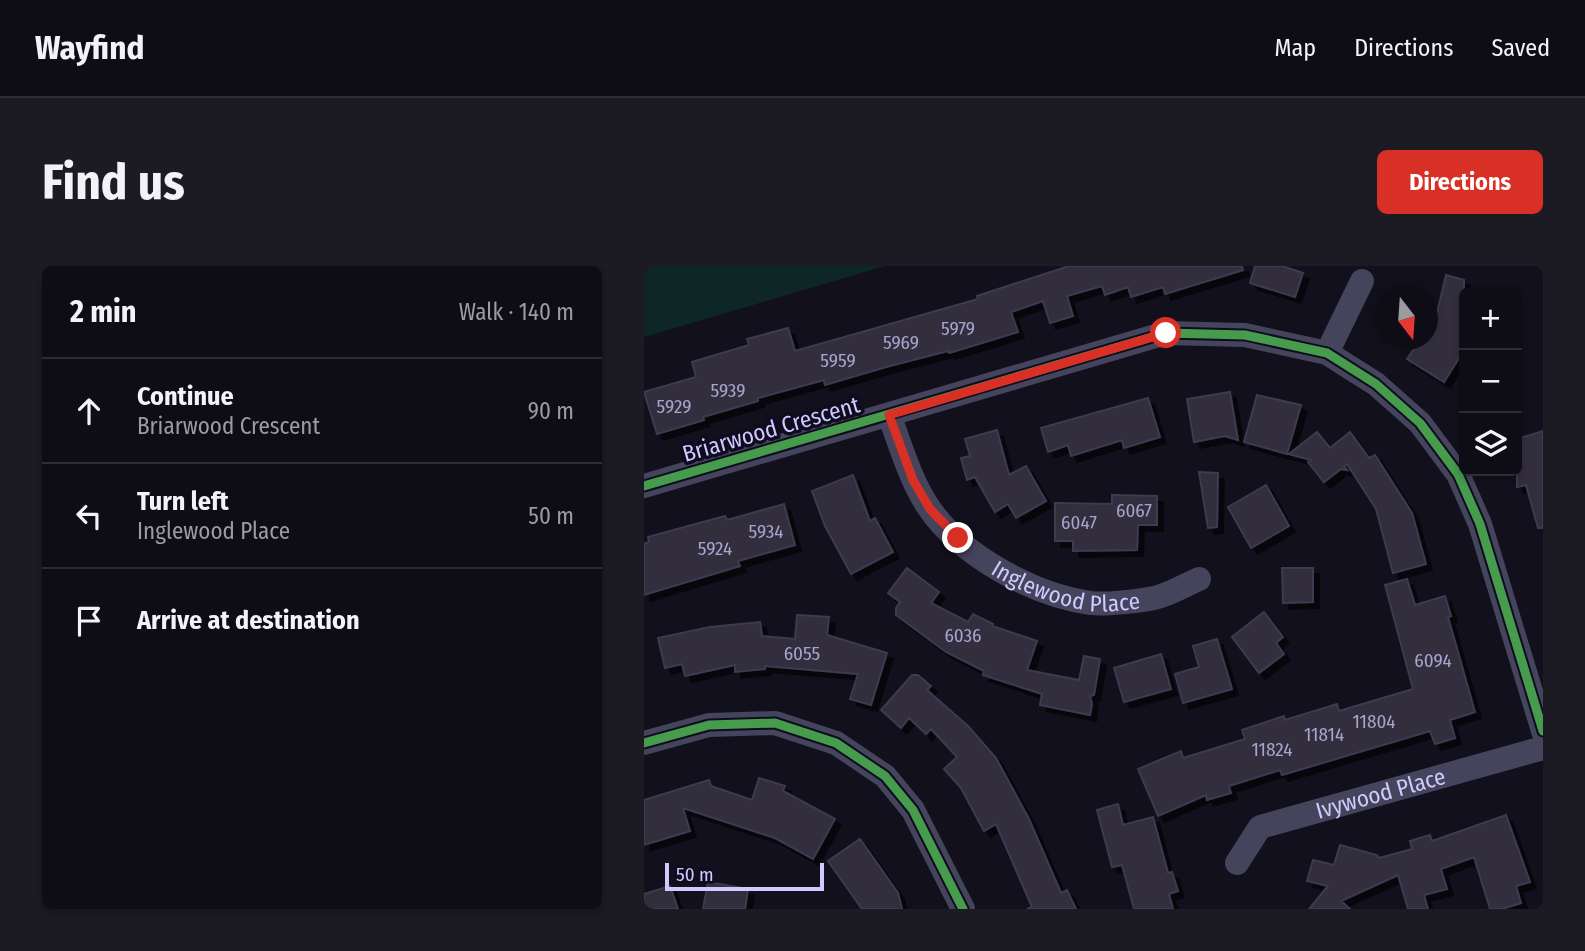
<!DOCTYPE html>
<html lang="en">
<head>
<meta charset="utf-8">
<style>
	body { margin:0; font-family:"Fira Sans Condensed",sans-serif; background:#1c1a22; color:#f1f3f6 }
	.controls { position:absolute; right:21px; top:21px; display:grid; overflow:hidden; border-radius:10px; box-shadow:0 4px 10px #0003 }
	.controls button { width:63px; height:63px; display:grid; place-items:center; padding:0; border:0; border-bottom:2px solid #2e2c34; background:#0e0c15; color:#f1f3f6; font:35px sans-serif }
	.compass { position:absolute; left:731px; top:21px; width:63px; height:63px; border-radius:50%; background:#0e0c15; box-shadow:0 4px 10px #0003; rotate:163deg }
	.scale { position:absolute; left:21px; bottom:18px; width:159px; box-sizing:border-box; padding-left:7px; border:4px solid #d0caff; border-top:0; font-size:19px; line-height:24px; white-space:nowrap; color:#d0caff; -webkit-text-stroke:5px #0f0c20; paint-order:stroke }
	.stop { position:absolute; width:21px; height:21px; margin:-16px; border:5px solid #d93025; border-radius:50%; background:#fff }
	.stop.end { background:#d93025; border-color:#fff; box-shadow:0 2px 7px #0008 }
	.list { margin:0; padding:0; list-style:none }
	h2 { display:flex; justify-content:space-between; align-items:center; height:91px; margin:0; padding:0 28px; font-size:30px }
	h2 small { font-size:23px; font-weight:400; color:#9b9ba0 }
	.list li { display:grid; grid-template-columns:46px 1fr auto; gap:21px; align-items:center; box-sizing:border-box; height:105px; padding:0 28px; border-top:2px solid #2e2c34 }
	.list b { display:block; font-size:26px; white-space:nowrap }
	.list p { margin:0; font-size:23px; white-space:nowrap; color:#9b9ba0 }
	.list em { font-size:23px; font-style:normal; color:#9b9ba0 }
	.icon { flex:none; width:38px; height:38px; fill:none; stroke:currentColor; stroke-width:2; stroke-linecap:round; stroke-linejoin:round }
	.map { position:relative; flex:none; width:899px; height:643px; overflow:hidden; border-radius:10px }
	header { display:flex; align-items:center; gap:42px; box-sizing:border-box; height:98px; padding:0 35px; background:#0e0c15; border-bottom:2px solid #2e2c34 }
	header strong { font-size:33px }
	nav { display:flex; gap:38px; margin-inline-start:auto; font-size:24px }
	.intro { display:flex; align-items:center; justify-content:space-between; box-sizing:border-box; height:168px; padding:0 42px }
	h1 { margin:0; font-size:49px }
	.button { padding:18px 32px; border-radius:10px; background:#d93025; color:#fff; font-size:24px; font-weight:700 }
	main { display:flex; gap:42px; padding:0 42px }
	aside { flex:1; background:#0e0c15; border-radius:10px; box-shadow:0 4px 10px #0003 }
	.map>svg:first-child { display:block }
</style>
</head>
<body>
<header>
<strong>Wayfind</strong>
<nav><a>Map</a><a>Directions</a><a>Saved</a></nav>
</header>
<div class="intro"><h1>Find us</h1><a class="button">Directions</a></div>
<main>
<aside>
<h2>2 min<small>Walk · 140 m</small></h2>
<ul class="list">
<li><svg class="icon" aria-label="ahead" viewBox="0 0 24 24"><path d="M12 20V5M6 11l6-6 6 6"/></svg><div><b>Continue</b><p>Briarwood Crescent</p></div><em>90 m</em></li>
<li><svg class="icon" aria-label="left" viewBox="0 0 24 24"><path d="M17 20v-9H6M10 6l-5 5 5 5"/></svg><div><b>Turn left</b><p>Inglewood Place</p></div><em>50 m</em></li>
<li><svg class="icon" aria-label="arrive" viewBox="0 0 24 24"><path d="M6 21V4h12l-3 4 3 4H6"/></svg><div><b>Arrive at destination</b></div></li>
</ul>
</aside>
<div class="map">
<svg width="899" height="643" viewBox="0 0 899 643">
	<defs>
		<filter id="shadow"><feDropShadow dx="6" dy="6" stdDeviation="0" flood-color="#0009"/></filter>
	</defs>
	<rect width="100%" height="100%" fill="#12101c"/>
	<path fill="#0f2627" d="M 0,0 L 241,0 L 0,71 Z"/>
	<path fill="#302d3e" stroke="#3d3a50" stroke-width="2" filter="url(#shadow)" d="M 425,0 L 598,0 L 599,4 L 521,28 L 519,21 L 487,31 L 484,21 L 461,29 L 458,20 L 423,30 L 429,50 L 406,57 L 399,35 L 367,46 L 374,66 L 305,87 L 304,85 L 242,101 L 181,119 L 180,114 L 114,132 L 114,135 L 59,151 L 60,154 L 13,168 L 0,126 L 52,111 L 48,96 L 105,79 L 103,73 L 144,62 L 151,85 L 334,33 L 333,30 Z
		M 611,0 L 638,0 L 659,7 L 651,31 L 606,17 Z
		M 802,9 L 820,14 L 820,84 L 800,116 L 763,93 L 776,74 L 783,74 L 783,61 L 793,47 Z
		M 586,126 L 594,174 L 581,170 L 550,176 L 543,133 Z
		M 613,129 L 657,139 L 643,188 L 600,176 Z
		M 504,132 L 516,171 L 480,182 L 478,174 L 427,190 L 424,179 L 404,186 L 397,162 Z
		M 353,164 L 365,209 L 382,200 L 402,235 L 372,252 L 364,238 L 351,246 L 331,211 L 323,214 L 317,192 L 326,190 L 321,173 Z
		M 899,165 L 899,262 L 894,262 L 882,219 L 873,221 L 873,173 Z
		M 673,166 L 686,182 L 706,166 L 725,192 L 731,189 L 768,247 L 782,298 L 749,307 L 732,243 L 703,198 L 700,200 L 703,204 L 697,203 L 680,216 L 664,196 L 667,194 L 645,188 Z
		M 555,206 L 574,207 L 573,261 L 564,262 Z
		M 209,209 L 226,255 L 231,252 L 249,286 L 207,308 L 181,260 L 168,225 Z
		M 622,219 L 645,260 L 607,282 L 584,241 Z
		M 468,229 L 513,230 L 513,259 L 494,259 L 493,284 L 429,285 L 429,275 L 411,275 L 411,237 L 468,238 Z
		M 140,238 L 151,279 L 94,295 L 96,300 L 0,329 L 0,278 L 5,276 L 4,271 L 81,250 L 83,254 Z
		M 263,302 L 295,326 L 287,337 L 324,356 L 329,348 L 349,358 L 348,360 L 393,375 L 383,404 L 435,414 L 440,390 L 456,393 L 450,429 L 446,430 L 448,438 L 446,449 L 396,439 L 398,428 L 339,409 L 340,405 L 302,386 L 252,349 L 252,342 L 256,336 L 244,327 Z
		M 638,302 L 669,302 L 669,336 L 639,337 Z
		M 763,313 L 771,339 L 801,330 L 807,350 L 804,351 L 831,446 L 806,454 L 811,472 L 791,478 L 786,465 L 638,509 L 636,504 L 585,520 L 587,527 L 563,534 L 562,529 L 514,550 L 494,503 L 537,485 L 539,492 L 601,473 L 598,464 L 640,450 L 641,454 L 693,438 L 695,445 L 769,423 L 741,319 Z
		M 620,346 L 639,371 L 632,377 L 640,388 L 615,407 L 588,371 Z
		M 153,349 L 185,351 L 183,369 L 243,387 L 227,439 L 206,433 L 214,408 L 121,400 L 121,403 L 91,406 L 91,399 L 41,410 L 38,398 L 21,402 L 14,372 L 66,361 L 116,356 L 118,370 L 151,373 Z
		M 573,373 L 588,423 L 539,437 L 531,408 L 555,401 L 549,380 Z
		M 517,388 L 527,423 L 480,436 L 470,402 Z
		M 268,409 L 274,409 L 287,420 L 283,424 L 324,460 L 352,492 L 385,553 L 417,627 L 423,624 L 432,643 L 383,643 L 388,641 L 352,558 L 340,565 L 317,522 L 300,503 L 313,491 L 287,463 L 282,468 L 265,452 L 257,462 L 237,444 Z
		M 115,512 L 141,520 L 139,525 L 191,553 L 169,593 L 131,572 L 39,542 L 46,565 L 0,579 L 0,534 L 65,514 L 67,520 L 108,534 Z
		M 474,538 L 479,559 L 509,551 L 524,607 L 528,606 L 534,625 L 525,628 L 529,643 L 490,643 L 478,599 L 468,601 L 453,544 Z
		M 862,549 L 886,616 L 872,620 L 877,637 L 858,643 L 846,643 L 830,591 L 797,603 L 803,623 L 780,629 L 784,643 L 764,643 L 754,609 L 697,635 L 706,643 L 665,643 L 684,620 L 663,615 L 669,594 L 690,599 L 696,579 L 733,589 L 735,592 L 768,583 L 766,575 L 786,569 L 788,575 Z
		M 216,573 L 254,627 L 258,643 L 218,643 L 184,595 Z
		M 64,616 L 104,623 L 101,643 L 59,643 Z
		M 26,620 L 34,643 L 0,643 L 0,628 Z"/>
	<g fill="none" stroke-linecap="round" stroke-linejoin="round">
		<g stroke="#45445d" stroke-width="24">
			<path d="M 683,87 L 718,15"/>
			<path id="s1" d="M 245,149 C 257,180 266,214 285,242 C 318,290 389,329 447,337 C 459,339 497,335 510,332 C 525,329 541,319 555,313"/>
			<path d="M 0,220 L 522,67 L 601,69 L 683,87 L 732,118 L 776,157 L 814,208 L 836,258 L 899,465"/>
			<path d="M 0,477 L 65,459 L 131,457 L 192,477 L 241,510 L 269,544 L 319,643"/>
			<path id="s2" d="M 593,597 L 616,561 L 899,482"/>
		</g>
		<defs>
			<path id="cycleway" d="M 0,220 L 522,67 L 601,69 L 683,87 L 732,118 L 776,157 L 814,208 L 836,258 L 899,465
				M 0,477 L 65,459 L 131,457 L 192,477 L 241,510 L 269,544 L 319,643"/>
		</defs>
		<use href="#cycleway" stroke="#0f0c20" stroke-width="13"/>
		<use href="#cycleway" stroke="#469c4c" stroke-width="9"/>
	</g>
	<g fill="none" stroke-linecap="round" stroke-linejoin="round">
		<path stroke="#d93025" stroke-width="9" d="M 314,272 L 286,243 L 269,214 L 245,149 L 522,67"/>
	</g>
	<g text-anchor="middle" stroke-width="7" stroke-linejoin="round" paint-order="stroke">
		<g font-size="19" fill="#a8a3cf">
			<text x="314" y="69">5979</text>
			<text x="257" y="83">5969</text>
			<text x="194" y="101">5959</text>
			<text x="84" y="131">5939</text>
			<text x="30" y="147">5929</text>
			<text x="490" y="251">6067</text>
			<text x="435" y="263">6047</text>
			<text x="122" y="272">5934</text>
			<text x="71" y="289">5924</text>
			<text x="319" y="376">6036</text>
			<text x="158" y="394">6055</text>
			<text x="789" y="401">6094</text>
			<text x="730" y="462">11804</text>
			<text x="680" y="475">11814</text>
			<text x="628" y="490">11824</text>
		</g>
		<g font-size="23" fill="#d0caff" stroke="#0f0c20">
			<text transform="translate(127 163) rotate(-16)" y="8">Briarwood Crescent</text>
			<text dy="8" stroke="none"><textPath href="#s1" startOffset="266">Inglewood Place</textPath></text>
			<text dy="8" stroke="none"><textPath href="#s2" startOffset="168">Ivywood Place</textPath></text>
		</g>
	</g>
</svg>
<div class="controls">
<button>+</button>
<button>−</button>
<button><svg class="icon" aria-label="layers" viewBox="0 0 24 24"><path d="M12 4l9 5-9 5-9-5zM3 14l9 5 9-5"/></svg></button>
</div>
<svg class="compass" viewBox="-18 -18 36 36"><path d="M0-13l5 13h-10z" fill="#e53935"/><path d="M0 13l5-13h-10z" fill="#9b9ba0"/></svg>
<div class="scale">50 m</div>
<div class="stop" style="left:522px;top:67px"></div>
<div class="stop end" style="left:314px;top:272px"></div>
</div>
</main>
</body>
</html>
